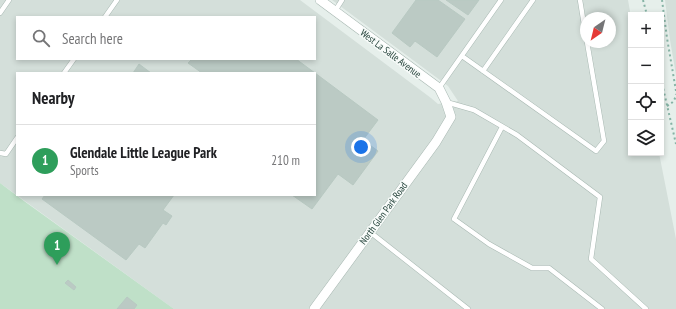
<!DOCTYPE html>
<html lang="en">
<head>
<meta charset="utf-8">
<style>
	body { margin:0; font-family:"PT Sans Narrow",sans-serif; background:#f6f6f6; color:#202124 }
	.controls { position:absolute; right:12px; top:12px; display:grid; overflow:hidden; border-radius:0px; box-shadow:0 2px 6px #0003 }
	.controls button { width:36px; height:36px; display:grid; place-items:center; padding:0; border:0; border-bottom:1px solid #e0e0e0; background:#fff; color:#202124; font:20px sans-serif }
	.compass { position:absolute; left:580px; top:12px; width:36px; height:36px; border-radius:50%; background:#fff; box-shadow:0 2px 6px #0003; rotate:215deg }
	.you { position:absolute; left:361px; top:147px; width:14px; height:14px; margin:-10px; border:3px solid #fff; border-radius:50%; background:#1a73e8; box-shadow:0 0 0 6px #1a73e833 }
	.badge { display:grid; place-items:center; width:26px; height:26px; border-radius:50%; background:#d93025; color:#fff; font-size:13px; font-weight:700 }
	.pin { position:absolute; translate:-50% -33px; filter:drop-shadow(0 1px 2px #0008) }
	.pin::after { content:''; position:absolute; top:21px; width:14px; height:12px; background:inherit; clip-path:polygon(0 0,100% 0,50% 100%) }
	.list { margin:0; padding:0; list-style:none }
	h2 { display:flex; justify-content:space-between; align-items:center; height:52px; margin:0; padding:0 16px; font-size:17px }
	h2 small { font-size:13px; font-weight:400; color:#757577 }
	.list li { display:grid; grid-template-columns:26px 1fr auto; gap:12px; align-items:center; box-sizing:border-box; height:72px; padding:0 16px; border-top:1px solid #e0e0e0 }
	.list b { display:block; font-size:15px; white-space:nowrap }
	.list p { margin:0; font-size:13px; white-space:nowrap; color:#757577 }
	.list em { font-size:13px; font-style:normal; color:#757577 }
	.icon { flex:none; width:22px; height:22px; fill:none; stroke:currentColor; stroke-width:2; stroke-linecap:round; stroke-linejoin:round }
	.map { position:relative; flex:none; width:676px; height:309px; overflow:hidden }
	.search { position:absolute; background:#fff; box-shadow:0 2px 6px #0003; left:16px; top:16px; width:300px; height:44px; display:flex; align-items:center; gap:10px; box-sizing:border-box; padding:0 14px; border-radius:0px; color:#757577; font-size:15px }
	.panel { position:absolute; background:#fff; box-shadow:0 2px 6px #0003; left:16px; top:72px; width:300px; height:124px; border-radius:0px }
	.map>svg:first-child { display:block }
</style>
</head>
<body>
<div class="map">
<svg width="676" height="309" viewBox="0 0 676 309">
	<rect width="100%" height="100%" fill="#e6efeb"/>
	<path fill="#d4dfda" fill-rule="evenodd" d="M 0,0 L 300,0 L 431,98 L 438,104 L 458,101 L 448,86 L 332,0 L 628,0 L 631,17 L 631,153 L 659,153 L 676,239 L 676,309 L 174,309 L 0,183 ZM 17,17 L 315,17 L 315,59 L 17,59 ZM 586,18 L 610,18 L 610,42 L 586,42 ZM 17,73 L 315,73 L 315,195 L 17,195 Z
		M 665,0 L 676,0 L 676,75 L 670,40 Z"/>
	<path fill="#bfe0c8" d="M 0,183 L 24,201 L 174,309 L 0,309 Z"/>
	<path fill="#bbcac4" stroke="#b8c9c2" d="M 416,0 L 438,0 L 465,19 L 437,57 L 415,41 L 410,47 L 392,33 Z
		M 446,0 L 479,0 L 468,15 Z
		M 192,59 L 296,59 L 315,73 L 202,73 L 188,63 Z
		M 139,64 L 151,73 L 133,73 Z
		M 315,73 L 378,120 L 363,140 L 378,151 L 353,185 L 338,174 L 312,209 L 292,195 L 315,195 Z
		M 45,195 L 174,195 L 163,210 L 172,216 L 166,225 L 163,223 L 145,248 L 139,244 L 126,260 L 42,199 Z
		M 68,280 L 76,287 L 74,290 L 65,283 Z
		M 127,297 L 137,305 L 134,309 L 117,309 Z"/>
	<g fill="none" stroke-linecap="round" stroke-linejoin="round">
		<defs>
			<path id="service" d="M 580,0 L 586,37
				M 335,11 L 342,0
				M 0,13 L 9,0
				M 105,17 L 117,0
				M 462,56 L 596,151 L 604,141 L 587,42
				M 483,71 L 533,0
				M 64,73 L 74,59
				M 439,88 L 501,0
				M 446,102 L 474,110 L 517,135 L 600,197 L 591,259 L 646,309
				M 502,127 L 454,219 L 489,244 L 532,268 L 549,268 L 602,309
				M 0,153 L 6,154 L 17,138
				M 370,232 L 468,309"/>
			<path id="minor" d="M 314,309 L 436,142 L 451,117 L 446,102 L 439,88 L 320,0"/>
		</defs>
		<use href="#service" stroke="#a8b8b2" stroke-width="5.5"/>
		<use href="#minor" stroke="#a8b8b2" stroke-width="10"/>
		<path stroke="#86b3a5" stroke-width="2" stroke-dasharray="2 3" stroke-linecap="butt" d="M 643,0 L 647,15
			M 662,0 L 667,38 L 676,91
			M 661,79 L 676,144
			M 667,106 C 673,103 675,100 676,94"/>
		<use href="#service" stroke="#fff" stroke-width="4.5"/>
		<use href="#minor" stroke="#fff" stroke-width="9"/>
	</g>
	<g text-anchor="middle" stroke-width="3" stroke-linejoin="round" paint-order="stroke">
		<g font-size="10" fill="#24423a" stroke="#f7fbf9">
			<text transform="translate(391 53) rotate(37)" y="4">West La Salle Avenue</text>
			<text transform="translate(383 213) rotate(-54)" y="4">North Glen Park Road</text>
		</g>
	</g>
</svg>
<div class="controls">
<button>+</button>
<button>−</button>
<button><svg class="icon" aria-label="locate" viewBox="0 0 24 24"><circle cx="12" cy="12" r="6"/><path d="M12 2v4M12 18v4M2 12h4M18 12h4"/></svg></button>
<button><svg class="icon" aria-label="layers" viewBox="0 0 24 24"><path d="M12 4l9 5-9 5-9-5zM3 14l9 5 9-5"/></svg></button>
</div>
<svg class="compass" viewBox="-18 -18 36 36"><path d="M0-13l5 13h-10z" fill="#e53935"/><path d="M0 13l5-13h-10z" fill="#757577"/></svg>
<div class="you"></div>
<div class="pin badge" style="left:57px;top:265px;background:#2e9e5b">1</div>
<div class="search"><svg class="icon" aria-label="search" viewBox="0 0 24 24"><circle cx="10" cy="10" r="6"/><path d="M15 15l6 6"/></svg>Search here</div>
<section class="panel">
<h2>Nearby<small></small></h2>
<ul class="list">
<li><span class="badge" style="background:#2e9e5b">1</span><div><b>Glendale Little League Park</b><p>Sports</p></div><em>210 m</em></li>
</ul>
</section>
</div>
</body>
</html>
